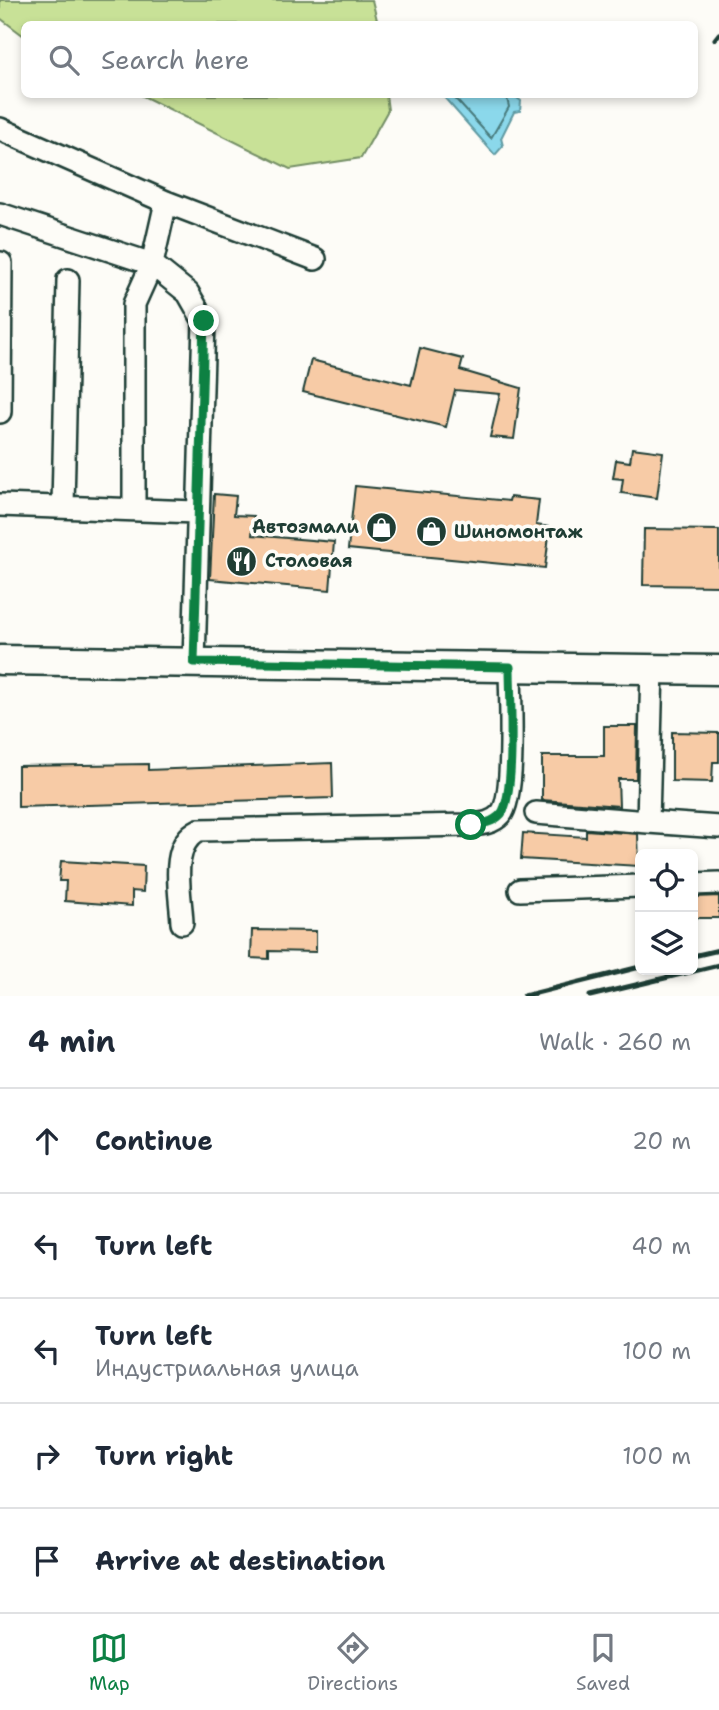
<!DOCTYPE html>
<html lang="en">
<head>
<meta charset="utf-8">
<style>
	body { margin:0; font-family:"Shantell Sans",sans-serif; background:#f6f6f7; color:#1f2937 }
	.controls { position:absolute; right:21px; bottom:21px; display:grid; overflow:hidden; border-radius:10px; box-shadow:0 4px 10px #0003 }
	.controls button { width:63px; height:63px; display:grid; place-items:center; padding:0; border:0; border-bottom:2px solid #e0e1e3; background:#fff; color:#1f2937; font:35px sans-serif }
	.stop { position:absolute; width:21px; height:21px; margin:-16px; border:5px solid #0b8043; border-radius:50%; background:#fff }
	.stop.end { background:#0b8043; border-color:#fff; box-shadow:0 2px 7px #0008 }
	.list { margin:0; padding:0; list-style:none }
	h2 { display:flex; justify-content:space-between; align-items:center; height:91px; margin:0; padding:0 28px; font-size:30px }
	h2 small { font-size:23px; font-weight:400; color:#747a83 }
	.list li { display:grid; grid-template-columns:46px 1fr auto; gap:21px; align-items:center; box-sizing:border-box; height:105px; padding:0 28px; border-top:2px solid #e0e1e3 }
	.list b { display:block; font-size:26px; white-space:nowrap }
	.list p { margin:0; font-size:23px; white-space:nowrap; color:#747a83 }
	.list em { font-size:23px; font-style:normal; color:#747a83 }
	.icon { flex:none; width:38px; height:38px; fill:none; stroke:currentColor; stroke-width:2; stroke-linecap:round; stroke-linejoin:round }
	.map { position:relative; flex:none; width:719px; height:996px; overflow:hidden }
	.search { position:absolute; background:#fff; box-shadow:0 4px 10px #0003; left:21px; right:21px; top:21px; height:77px; display:flex; align-items:center; gap:18px; box-sizing:border-box; padding:0 24px; border-radius:10px; color:#747a83; font-size:26px }
	.sheet { height:616px; background:#fff }
	nav { display:flex; justify-content:space-around; align-items:center; box-sizing:border-box; height:98px; border-top:2px solid #e0e1e3; background:#fff; font-size:19px; color:#747a83 }
	nav a { display:grid; justify-items:center; gap:4px }
	nav .on { color:#0b8043 }
	.map>svg:first-child { display:block }
</style>
</head>
<body>
<div class="map">
<svg width="719" height="996" viewBox="0 0 719 996">
	<rect width="100%" height="100%" fill="#fdfcf7"/>
	<filter id="ink" filterUnits="userSpaceOnUse"><feTurbulence type="fractalNoise" baseFrequency=".0143" numOctaves="2"/><feDisplacementMap in="SourceGraphic" scale="14" xChannelSelector="R" yChannelSelector="G"/><feConvolveMatrix kernelMatrix="1 2 1 2 8 2 1 2 1" color-interpolation-filters="sRGB"/></filter>
	<g filter="url(#ink)">
		<path fill="#c8e197" stroke="#748f66" stroke-width="2" d="M 0,0 L 372,0 L 378,24 L 24,24 L 24,36 L 0,18 Z
			M 141,95 L 386,95 L 388,110 L 361,158 L 290,169 Z"/>
		<path fill="#8bd8eb" stroke="#609aa2" stroke-width="2" d="M 442,95 L 513,95 L 521,101 L 520,111 L 514,112 L 501,138 L 503,146 L 495,155 Z"/>
		<g fill="none" stroke-linecap="round" stroke-linejoin="round">
			<path stroke="#4a7b7d" stroke-width="2" d="M 451,94 L 491,138 L 509,107 L 506,94"/>
		</g>
		<path fill="#f7cba6" stroke="#1f3d34" stroke-width="2" d="M 420,348 L 463,359 L 460,370 L 521,388 L 514,439 L 490,437 L 500,394 L 455,390 L 446,427 L 303,392 L 311,360 L 411,385 Z
			M 632,448 L 663,452 L 657,498 L 621,493 L 623,479 L 613,478 L 616,460 L 630,462 Z
			M 355,486 L 509,501 L 510,497 L 539,500 L 536,525 L 550,527 L 545,568 L 348,549 Z
			M 214,494 L 236,496 L 234,515 L 254,516 L 252,535 L 334,542 L 330,590 L 210,579 Z
			M 644,529 L 719,530 L 719,586 L 643,585 Z
			M 604,726 L 637,726 L 636,779 L 618,779 L 619,806 L 542,800 L 542,756 L 604,756 Z
			M 672,732 L 719,733 L 719,762 L 713,762 L 712,782 L 672,781 Z
			M 332,763 L 333,798 L 18,807 L 18,766 L 148,764 L 148,770 Z
			M 586,830 L 638,834 L 639,866 L 521,859 L 523,833 L 586,837 Z
			M 61,861 L 144,866 L 143,892 L 132,891 L 132,906 L 65,901 L 66,881 L 59,881 Z
			M 719,896 L 719,918 L 695,918 L 695,897 Z
			M 252,930 L 316,931 L 316,952 L 269,951 L 269,959 L 251,958 Z"/>
		<g fill="none" stroke-linecap="round" stroke-linejoin="round">
			<defs>
				<path id="minor" d="M 0,129 L 166,202 L 315,259
					M 0,214 L 152,264 L 188,293 L 204,321 L 194,662
					M 0,412 L 1,263
					M 0,505 L 196,512
					M 63,506 L 68,280
					M 134,508 L 134,304 L 152,264 L 166,202
					M 536,813 L 648,822 L 652,667
					M 648,822 L 719,827
					M 693,884 L 719,883
					M 520,890 L 640,886
					M 182,923 C 181,894 168,845 199,830 L 471,825 C 482,824 493,823 501,814 C 516,796 510,695 510,667"/>
				<path id="major" d="M 0,660 L 719,670"/>
			</defs>
			<use href="#minor" stroke="#1f3d34" stroke-width="26"/>
			<use href="#major" stroke="#1f3d34" stroke-width="33"/>
			<use href="#minor" stroke="#fdfcf7" stroke-width="21"/>
			<use href="#major" stroke="#fdfcf7" stroke-width="28"/>
			<path stroke="#1f3d34" stroke-width="5" d="M 715,39 L 719,34
				M 693,956 L 719,950
				M 524,996 L 640,967
				M 590,996 L 719,965"/>
		</g>
	</g>
	<g fill="none" stroke-linecap="round" stroke-linejoin="round" filter="url(#ink)">
		<path stroke="#0b8043" stroke-width="9" d="M 204,321 L 194,662 L 510,667 C 510,695 516,796 501,814 C 493,823 482,824 471,825"/>
	</g>
	<defs>
		<symbol id="shop-disc" viewBox="-11 -11 22 22"><circle r="9.5" fill="#1f3d34" stroke="#fdfcf7"/><path d="M-5-2.5h2.3a2.7 3.5 0 0 1 5.4 0H5L5.5 6h-11ZM-1.5-2.5h3a1.5 2.3 0 0 0-3 0Z" fill="#fff"/></symbol>
		<symbol id="restaurant-disc" viewBox="-11 -11 22 22"><circle r="9.5" fill="#1f3d34" stroke="#fdfcf7"/><path d="M-5-6h1v4h1v-4h1v4h1v-4h1v5L-1.5 .5V6h-2V.5L-5-1ZM5-6V6H3V1.5H1.5Q1.5-4 5-6Z" fill="#fff"/></symbol>
	</defs>
	<g fill-rule="evenodd">
		<use href="#shop-disc" x="364" y="510" width="35" height="35"/>
		<use href="#shop-disc" x="414" y="514" width="35" height="35"/>
		<use href="#restaurant-disc" x="224" y="544" width="35" height="35"/>
	</g>
	<g text-anchor="middle" stroke-width="7" stroke-linejoin="round" paint-order="stroke">
		<g font-size="18" font-weight="bold" fill="#1f3d34" stroke="#fdfcf7" text-anchor="start">
			<text x="359" y="533" text-anchor="end">Автоэмали</text>
			<text x="454" y="538">Шиномонтаж</text>
			<text x="265" y="567">Столовая</text>
		</g>
	</g>
</svg>
<div class="controls">
<button><svg class="icon" aria-label="locate" viewBox="0 0 24 24"><circle cx="12" cy="12" r="6"/><path d="M12 2v4M12 18v4M2 12h4M18 12h4"/></svg></button>
<button><svg class="icon" aria-label="layers" viewBox="0 0 24 24"><path d="M12 4l9 5-9 5-9-5zM3 14l9 5 9-5"/></svg></button>
</div>
<div class="stop" style="left:471px;top:825px"></div>
<div class="stop end" style="left:204px;top:321px"></div>
<div class="search"><svg class="icon" aria-label="search" viewBox="0 0 24 24"><circle cx="10" cy="10" r="6"/><path d="M15 15l6 6"/></svg>Search here</div>
</div>
<section class="sheet">
<h2>4 min<small>Walk · 260 m</small></h2>
<ul class="list">
<li><svg class="icon" aria-label="ahead" viewBox="0 0 24 24"><path d="M12 20V5M6 11l6-6 6 6"/></svg><div><b>Continue</b></div><em>20 m</em></li>
<li><svg class="icon" aria-label="left" viewBox="0 0 24 24"><path d="M17 20v-9H6M10 6l-5 5 5 5"/></svg><div><b>Turn left</b></div><em>40 m</em></li>
<li><svg class="icon" aria-label="left" viewBox="0 0 24 24"><path d="M17 20v-9H6M10 6l-5 5 5 5"/></svg><div><b>Turn left</b><p>Индустриальная улица</p></div><em>100 m</em></li>
<li><svg class="icon" aria-label="right" viewBox="0 0 24 24"><path d="M7 20v-9h11M14 6l5 5-5 5"/></svg><div><b>Turn right</b></div><em>100 m</em></li>
<li><svg class="icon" aria-label="arrive" viewBox="0 0 24 24"><path d="M6 21V4h12l-3 4 3 4H6"/></svg><div><b>Arrive at destination</b></div></li>
</ul>
</section>
<nav>
<a class="on"><svg class="icon" aria-label="map" viewBox="0 0 24 24"><path d="M3 6l6-2 6 2 6-2v14l-6 2-6-2-6 2zM9 4v14M15 6v14"/></svg>Map</a>
<a><svg class="icon" aria-label="directions" viewBox="0 0 24 24"><path d="M12 3l9 9-9 9-9-9zM9 14v-3h6M13 9l2 2-2 2"/></svg>Directions</a>
<a><svg class="icon" aria-label="saved" viewBox="0 0 24 24"><path d="M7 4h10v16l-5-4-5 4z"/></svg>Saved</a>
</nav>
</body>
</html>
